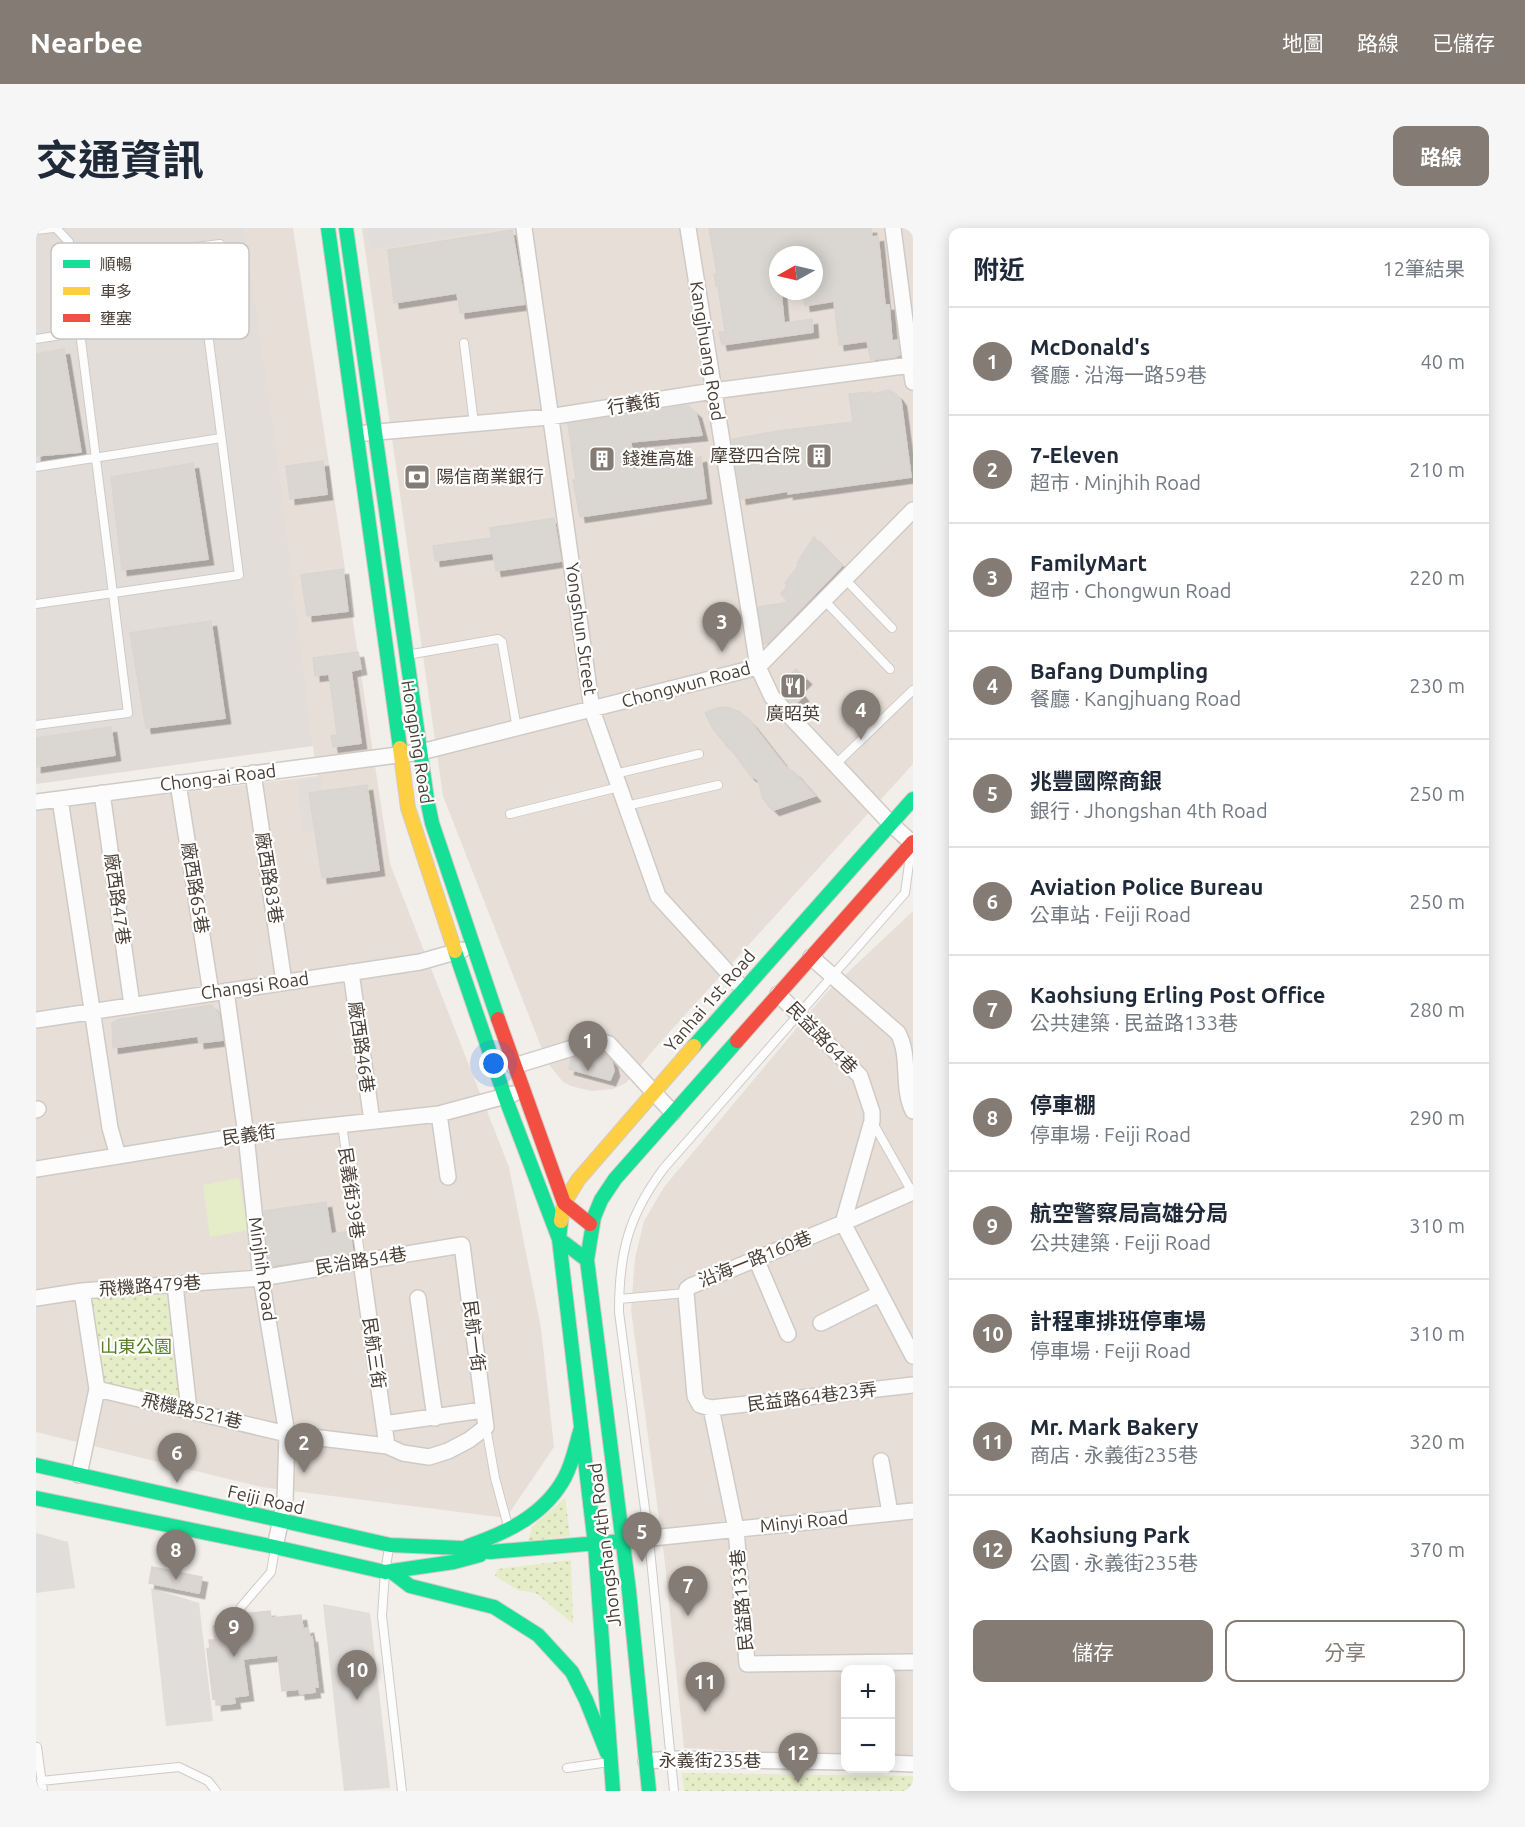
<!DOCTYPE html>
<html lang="zh-TW">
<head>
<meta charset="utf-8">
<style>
	body { margin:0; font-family:Ubuntu,"Noto Sans TC",sans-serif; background:#f6f6f7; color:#1f2937 }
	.controls { position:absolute; right:18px; bottom:18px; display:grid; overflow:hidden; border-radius:12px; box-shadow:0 3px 15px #0003 }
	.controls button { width:54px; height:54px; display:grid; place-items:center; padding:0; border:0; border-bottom:2px solid #e0e1e3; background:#fff; color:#1f2937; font:30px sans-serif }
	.compass { position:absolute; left:733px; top:18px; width:54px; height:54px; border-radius:50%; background:#fff; box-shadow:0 3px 15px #0003; rotate:262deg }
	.you { position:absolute; left:458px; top:836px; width:21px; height:21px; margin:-15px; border:4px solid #fff; border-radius:50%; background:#1a73e8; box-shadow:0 0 0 9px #1a73e833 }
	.badge { display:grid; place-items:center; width:39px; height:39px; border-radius:50%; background:#847c74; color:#fff; font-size:20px; font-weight:700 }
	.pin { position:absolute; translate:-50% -50px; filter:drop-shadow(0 2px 3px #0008) }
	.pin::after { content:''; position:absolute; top:32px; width:21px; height:18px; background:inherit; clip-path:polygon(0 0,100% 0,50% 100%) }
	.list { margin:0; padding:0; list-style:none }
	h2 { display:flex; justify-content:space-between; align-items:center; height:78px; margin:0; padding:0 24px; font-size:26px }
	h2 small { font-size:20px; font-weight:400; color:#747a83 }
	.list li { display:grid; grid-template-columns:39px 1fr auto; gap:18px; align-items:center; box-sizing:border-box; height:108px; padding:0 24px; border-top:2px solid #e0e1e3 }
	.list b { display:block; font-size:22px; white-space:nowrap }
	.list p { margin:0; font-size:20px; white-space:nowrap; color:#747a83 }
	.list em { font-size:20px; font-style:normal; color:#747a83 }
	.actions { display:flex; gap:12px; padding:18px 24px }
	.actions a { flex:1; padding:14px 0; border:2px solid #847c74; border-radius:12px; text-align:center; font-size:21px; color:#847c74 }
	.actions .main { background:#847c74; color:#fff }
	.map { position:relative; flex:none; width:877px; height:1563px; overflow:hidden; border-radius:12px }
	header { display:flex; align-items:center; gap:36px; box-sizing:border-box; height:84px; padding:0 30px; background:#847c74; color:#fff }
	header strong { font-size:28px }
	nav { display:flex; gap:33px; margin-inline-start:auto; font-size:21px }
	.intro { display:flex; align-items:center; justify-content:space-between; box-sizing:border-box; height:144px; padding:0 36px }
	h1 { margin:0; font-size:42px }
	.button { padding:15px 27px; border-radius:12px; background:#847c74; color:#fff; font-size:21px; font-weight:700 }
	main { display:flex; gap:36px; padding:0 36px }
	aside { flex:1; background:#fff; border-radius:12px; box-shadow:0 3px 15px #0003 }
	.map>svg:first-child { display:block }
</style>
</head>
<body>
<header>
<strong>Nearbee</strong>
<nav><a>地圖</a><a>路線</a><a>已儲存</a></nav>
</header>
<div class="intro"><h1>交通資訊</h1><a class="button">路線</a></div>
<main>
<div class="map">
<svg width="877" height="1563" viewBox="0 0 877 1563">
	<defs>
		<pattern id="green-dots" width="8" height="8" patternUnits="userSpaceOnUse" patternTransform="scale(1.5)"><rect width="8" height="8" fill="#e5edc8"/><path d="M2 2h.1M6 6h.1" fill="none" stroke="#c6ccac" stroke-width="1.8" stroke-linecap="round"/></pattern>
		<filter id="shadow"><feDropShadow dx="5.5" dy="5.5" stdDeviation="0" flood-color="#0004"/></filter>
	</defs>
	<rect width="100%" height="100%" fill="#f2eeea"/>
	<path fill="#e7dfd7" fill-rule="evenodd" d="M 208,0 L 257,0 L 354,636 L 473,939 L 505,1100 L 518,1219 L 470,1290 L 225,1259 L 0,1204 L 0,582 L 281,548 Z
		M 326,0 L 877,0 L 877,536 L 620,819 L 590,855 L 577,861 L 555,863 L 535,858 L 527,854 L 511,834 L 407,568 ZM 742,27 L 778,27 L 778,63 L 742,63 Z
		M 877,683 L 877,1532 L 855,1531 L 854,1442 L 810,1442 L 809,1528 L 648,1520 L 628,1327 L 595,1082 L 599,1030 L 608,993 L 628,959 L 790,765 Z"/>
	<path fill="#e2ddd8" d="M 0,0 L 208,0 L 239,212 L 277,518 L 0,556 Z"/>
	<path fill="url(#green-dots)" d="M 130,1059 L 147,1174 L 66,1155 L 56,1070 Z
		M 529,1270 L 534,1308 L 492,1313 L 496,1299 Z
		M 535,1332 L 537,1396 L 500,1365 L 482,1362 L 459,1348 L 462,1341 Z
		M 646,1545 L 877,1548 L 877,1563 L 648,1563 Z"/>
	<path fill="#e5edc8" d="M 203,950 L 212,1002 L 174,1009 L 167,957 Z"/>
	<path fill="#e1ddda" d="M 331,0 L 468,0 L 334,22 Z
		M 285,549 L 292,602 L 267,605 L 260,553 Z
		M 0,1305 L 32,1314 L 39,1360 L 0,1365 Z
		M 115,1360 L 163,1375 L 177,1493 L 130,1498 Z
		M 287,1376 L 334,1385 L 354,1560 L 308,1563 Z"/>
	<path fill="#dad6d1" stroke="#dbd5d0" stroke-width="1.5" filter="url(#shadow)" d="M 673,0 L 835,0 L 836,9 L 842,8 L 849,77 L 853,77 L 856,113 L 862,112 L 864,127 L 859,129 L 835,132 L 831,113 L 803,117 L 798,73 L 769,78 L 767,63 L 778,63 L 778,27 L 742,27 L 742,63 L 745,63 L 748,95 L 776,91 L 777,104 L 686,117 L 683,104 L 689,104 L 682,58 L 680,58 L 678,46 L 681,46 Z
		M 476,2 L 489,76 L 424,85 L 421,65 L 358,75 L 352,22 Z
		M 28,121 L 45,224 L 0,228 L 0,126 Z
		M 853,162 L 861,167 L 865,173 L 875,249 L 752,266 L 752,263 L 705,271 L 696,211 L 742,203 L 817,194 L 813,166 L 836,164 L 836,166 Z
		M 648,178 L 652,178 L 660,185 L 666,207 L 595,214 L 597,242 L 665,229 L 670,270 L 544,289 L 537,252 L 540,252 L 532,196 Z
		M 287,233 L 291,266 L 254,271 L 250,238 Z
		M 157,235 L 172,331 L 86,342 L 75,249 Z
		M 518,290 L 525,333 L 460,343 L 457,325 L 399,333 L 397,318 L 455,310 L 454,300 Z
		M 778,309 L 806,338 L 731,416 L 728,416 L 722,379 L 753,374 L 745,366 L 751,358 L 749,355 L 763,337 L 761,336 L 766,327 Z
		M 307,341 L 312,383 L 271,388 L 265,347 Z
		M 175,393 L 189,490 L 110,500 L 94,405 Z
		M 322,424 L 325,441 L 315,443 L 325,515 L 297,519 L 295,508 L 301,507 L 293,446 L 279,448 L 277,430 Z
		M 760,441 L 770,451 L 761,460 L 767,468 L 758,478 L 747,466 L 747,460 L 750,451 Z
		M 691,479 L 704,484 L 716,496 L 749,538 L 758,544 L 779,568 L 738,582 L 727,571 L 722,552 L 714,547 L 694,520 L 685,511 L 687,511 L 677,501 L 669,485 L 681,480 Z
		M 75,499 L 79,527 L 0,539 L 0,510 Z
		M 331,557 L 343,642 L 286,650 L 273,565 Z
		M 175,777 L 183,786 L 187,812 L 163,815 L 162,808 L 77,820 L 76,795 L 84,791 Z
		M 557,824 L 568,825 L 576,834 L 578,843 L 574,852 L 533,841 L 535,831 Z
		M 290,974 L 295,1006 L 314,1003 L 317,1025 L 236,1038 L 233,1035 L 228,983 Z
		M 116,1339 L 166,1349 L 163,1365 L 113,1355 Z
		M 234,1383 L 235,1390 L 265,1387 L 267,1401 L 272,1400 L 274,1410 L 276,1409 L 282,1459 L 278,1459 L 279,1464 L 264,1466 L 263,1461 L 246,1463 L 242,1427 L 207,1431 L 212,1467 L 198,1469 L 199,1475 L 180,1477 L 180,1470 L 177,1471 L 171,1421 L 174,1420 L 173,1412 L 179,1412 L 177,1398 L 207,1395 L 206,1386 Z"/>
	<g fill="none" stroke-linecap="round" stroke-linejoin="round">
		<defs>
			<path id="lane" d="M 0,2 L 17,0
				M 35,35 L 184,16
				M 0,111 L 44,104 L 92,485 L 0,497
				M 428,115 L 438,196
				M 0,239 L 185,210
				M 809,351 L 856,400
				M 788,372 L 854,441
				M 0,376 L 203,347 L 172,105 L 155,94 L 44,104 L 33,14 L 20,0
				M 371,427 L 462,411 L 466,414 L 481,501
				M 799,537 L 877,462
				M 579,546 L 663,526
				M 590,578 L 682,557
				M 474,586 L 583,559
				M 837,895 L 876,964
				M 306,896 L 325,1033
				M 583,1071 L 650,1065
				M 450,1199 L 459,1250 L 472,1298
				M 353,1320 L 349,1344 L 346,1388 L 366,1563
				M 205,1379 L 235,1344 L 239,1320
				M 1,1519 L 7,1563
				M 531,1540 L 573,1534
				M 5,1553 L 143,1539 L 172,1553 L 180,1563
				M 638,1563 L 613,1311 L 583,1084 C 583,1025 592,988 628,940 L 869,665 L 874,628"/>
			<path id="street" d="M 488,0 L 556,482 L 622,668 L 707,761
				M 652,0 L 722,439 L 736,469 L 854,595 L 876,615
				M 857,0 L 877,154
				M 330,205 L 513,189 L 677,163 L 875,137
				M 217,545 L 248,754
				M 142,555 L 175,765
				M 66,565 L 96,777
				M 24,571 L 74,900 L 82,928 L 210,907 L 403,886 L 477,866
				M 0,574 L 385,524 L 722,439 L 877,282
				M 775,729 L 862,805 C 875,829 865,859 877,883
				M 315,744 L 336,893
				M 190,763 L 210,907 L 225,1050 L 251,1206 L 249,1272 L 239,1319
				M 742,766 L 824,848 L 836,884 L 836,893 L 807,995 L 877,1128
				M 0,792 L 384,734 L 426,722
				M 478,838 L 556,814 L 566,814 L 573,816 L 637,885
				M 0,882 L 2,881
				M 403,886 L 412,949
				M 0,941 L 82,928
				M 877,964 L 807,995 L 655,1058 L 651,1061 L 650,1065 L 659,1168 L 664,1177 L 675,1180 L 877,1157
				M 720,1031 L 752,1106
				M 325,1033 L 351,1218
				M 139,1057 L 153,1182
				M 0,1070 L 46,1063 L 225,1050 L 426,1017 L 450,1199 L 433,1212 L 412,1223 L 393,1229 L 367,1225 L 351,1218 L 251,1206 L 61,1161
				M 382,1070 L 399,1190
				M 785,1095 L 843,1066
				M 675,1180 L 700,1301 L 711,1436 L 877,1434
				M 348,1196 L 447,1182
				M 845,1233 L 854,1285
				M 43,1247 L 61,1161 L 46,1063
				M 587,1313 L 877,1283
				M 610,1533 L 635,1531 L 810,1534
				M 854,1535 L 877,1536"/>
			<path id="fast" d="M 292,0 L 364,520
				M 310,0 L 391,571 L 396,595 L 462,791
				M 419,723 L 469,869 L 523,1011 L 551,1032
				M 658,818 L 877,571
				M 525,993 L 523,1011 L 559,1317 L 577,1563
				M 0,1237 L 354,1317 L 425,1320 L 454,1324 L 587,1313
				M 0,1270 L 239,1319 L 349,1344 L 418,1334 L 444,1327
				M 432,1318 C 470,1305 509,1287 529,1249 C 537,1234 540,1216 545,1200
				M 357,1345 L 374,1358 L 458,1379 L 502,1407 L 536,1444 L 550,1472 L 571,1525
				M 613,1563 L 593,1363 L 551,1032 L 558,989 L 565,972 L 579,951 L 701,813"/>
			<path id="slow" d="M 364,520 L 372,580 L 419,723
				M 525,993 L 528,975 L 542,952 L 658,818"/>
			<path id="jam" d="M 462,791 L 528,975 L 554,996
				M 701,813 L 877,614"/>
		</defs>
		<use href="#lane" stroke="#cfcac6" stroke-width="10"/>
		<use href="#street" stroke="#cfcac6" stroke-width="18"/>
		<use href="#fast" stroke="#d4ccc2" stroke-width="16"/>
		<use href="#slow" stroke="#d4ccc2" stroke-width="16"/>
		<use href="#jam" stroke="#d4ccc2" stroke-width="16"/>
		<use href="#lane" stroke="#fdfcfc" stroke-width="8"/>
		<use href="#street" stroke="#fdfcfc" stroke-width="15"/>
		<use href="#fast" stroke="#16e098" stroke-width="14"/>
		<use href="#slow" stroke="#ffcf43" stroke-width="14"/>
		<use href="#jam" stroke="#f24e42" stroke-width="14"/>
	</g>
	<defs>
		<symbol id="building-square" viewBox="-11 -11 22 22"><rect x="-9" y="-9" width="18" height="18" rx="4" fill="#847c74" stroke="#fff"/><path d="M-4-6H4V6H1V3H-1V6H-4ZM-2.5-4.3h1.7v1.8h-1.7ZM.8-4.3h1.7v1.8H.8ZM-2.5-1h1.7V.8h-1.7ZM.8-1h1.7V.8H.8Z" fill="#fff"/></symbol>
		<symbol id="bank-square" viewBox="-11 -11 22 22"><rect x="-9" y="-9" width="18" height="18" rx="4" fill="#847c74" stroke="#fff"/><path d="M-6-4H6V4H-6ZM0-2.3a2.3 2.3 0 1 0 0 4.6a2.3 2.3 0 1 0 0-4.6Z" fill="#fff"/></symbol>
		<symbol id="restaurant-square" viewBox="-11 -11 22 22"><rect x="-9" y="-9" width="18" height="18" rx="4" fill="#847c74" stroke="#fff"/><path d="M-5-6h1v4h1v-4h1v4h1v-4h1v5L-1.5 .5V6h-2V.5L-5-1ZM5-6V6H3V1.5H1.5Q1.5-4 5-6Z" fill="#fff"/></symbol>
	</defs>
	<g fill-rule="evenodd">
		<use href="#building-square" x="768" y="213" width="30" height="30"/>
		<use href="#building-square" x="551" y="216" width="30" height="30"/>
		<use href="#bank-square" x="366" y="234" width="30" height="30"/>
		<use href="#restaurant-square" x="742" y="443" width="30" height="30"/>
	</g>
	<g text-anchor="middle" stroke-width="4.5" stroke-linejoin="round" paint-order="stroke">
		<g font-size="18" fill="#493e35" stroke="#fff">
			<text transform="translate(671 123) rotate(81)" y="6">Kangjhuang Road</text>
			<text transform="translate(598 176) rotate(-9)" y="6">行義街</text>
			<text transform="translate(545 401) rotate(82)" y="6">Yongshun Street</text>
			<text transform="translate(650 457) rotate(-15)" y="6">Chongwun Road</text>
			<text transform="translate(381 514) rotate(81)" y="6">Hongping Road</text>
			<text transform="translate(182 550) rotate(-7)" y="6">Chong-ai Road</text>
			<text transform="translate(233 650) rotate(81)" y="6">廠西路83巷</text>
			<text transform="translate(159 660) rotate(81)" y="6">廠西路65巷</text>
			<text transform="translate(81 671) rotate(82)" y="6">廠西路47巷</text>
			<text transform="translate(219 758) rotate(-8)" y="6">Changsi Road</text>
			<text transform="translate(674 773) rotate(-49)" y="6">Yanhai 1st Road</text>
			<text transform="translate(786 810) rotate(46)" y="6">民益路64巷</text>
			<text transform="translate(325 819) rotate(82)" y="6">廠西路46巷</text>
			<text transform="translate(213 907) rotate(-8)" y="6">民義街</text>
			<text transform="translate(315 965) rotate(82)" y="6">民義街39巷</text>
			<text transform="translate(719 1031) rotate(-22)" y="6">沿海一路160巷</text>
			<text transform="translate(325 1033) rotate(-9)" y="6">民治路54巷</text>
			<text transform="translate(226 1041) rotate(82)" y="6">Minjhih Road</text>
			<text transform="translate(114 1058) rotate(-4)" y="6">飛機路479巷</text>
			<text transform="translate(438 1108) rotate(83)" y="6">民航一街</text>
			<text transform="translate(338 1125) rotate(82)" y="6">民航三街</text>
			<text transform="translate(776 1169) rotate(-7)" y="6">民益路64巷23弄</text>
			<text transform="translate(156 1183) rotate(13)" y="6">飛機路521巷</text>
			<text transform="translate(230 1272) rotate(13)" y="6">Feiji Road</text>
			<text transform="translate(768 1294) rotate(-6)" y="6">Minyi Road</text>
			<text transform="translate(569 1317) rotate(-97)" y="6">Jhongshan 4th Road</text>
			<text transform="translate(706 1372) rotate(-95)" y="6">民益路133巷</text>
			<text x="674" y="1539">永義街235巷</text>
		</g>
		<g font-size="18" fill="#493e35" stroke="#fff" text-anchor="start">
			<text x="764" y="234" text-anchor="end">摩登四合院</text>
			<text x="586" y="237">錢進高雄</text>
			<text x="400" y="255">陽信商業銀行</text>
			<text x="757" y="492" text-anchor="middle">廣昭英</text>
		</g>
		<g font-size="18" fill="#558122" stroke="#fff">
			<text x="100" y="1125">山東公園</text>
		</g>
	</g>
	<rect x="15" y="15" width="198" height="96" rx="9" fill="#fff" stroke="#c8c5c2" stroke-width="1.5"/>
	<rect x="27" y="32" width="27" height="8" fill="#16e098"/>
	<rect x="27" y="59" width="27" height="8" fill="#ffcf43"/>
	<rect x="27" y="86" width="27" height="8" fill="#f24e42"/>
	<g font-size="16" fill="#493e35">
		<text x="64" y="42">順暢</text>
		<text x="64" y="69">車多</text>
		<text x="64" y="96">壅塞</text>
	</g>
</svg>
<div class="controls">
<button>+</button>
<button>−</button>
</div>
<svg class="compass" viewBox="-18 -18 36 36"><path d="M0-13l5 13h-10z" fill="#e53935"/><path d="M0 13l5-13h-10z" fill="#747a83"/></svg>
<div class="you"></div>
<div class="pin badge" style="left:552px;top:843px">1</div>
<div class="pin badge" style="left:268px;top:1245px">2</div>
<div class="pin badge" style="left:686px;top:424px">3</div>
<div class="pin badge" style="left:825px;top:512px">4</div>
<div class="pin badge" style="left:606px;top:1334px">5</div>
<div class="pin badge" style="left:141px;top:1255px">6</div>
<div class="pin badge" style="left:652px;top:1388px">7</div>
<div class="pin badge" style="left:140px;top:1352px">8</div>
<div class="pin badge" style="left:198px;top:1429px">9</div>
<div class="pin badge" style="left:321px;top:1472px">10</div>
<div class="pin badge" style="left:669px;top:1484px">11</div>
<div class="pin badge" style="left:762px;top:1555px">12</div>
</div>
<aside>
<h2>附近<small>12筆結果</small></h2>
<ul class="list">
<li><span class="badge">1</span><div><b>McDonald's</b><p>餐廳 · 沿海一路59巷</p></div><em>40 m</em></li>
<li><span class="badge">2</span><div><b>7-Eleven</b><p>超市 · Minjhih Road</p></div><em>210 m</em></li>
<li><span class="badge">3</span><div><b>FamilyMart</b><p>超市 · Chongwun Road</p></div><em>220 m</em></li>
<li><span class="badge">4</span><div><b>Bafang Dumpling</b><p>餐廳 · Kangjhuang Road</p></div><em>230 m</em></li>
<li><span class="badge">5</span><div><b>兆豐國際商銀</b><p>銀行 · Jhongshan 4th Road</p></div><em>250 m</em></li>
<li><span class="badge">6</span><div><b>Aviation Police Bureau</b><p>公車站 · Feiji Road</p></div><em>250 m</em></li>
<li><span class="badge">7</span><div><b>Kaohsiung Erling Post Office</b><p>公共建築 · 民益路133巷</p></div><em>280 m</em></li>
<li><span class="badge">8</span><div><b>停車棚</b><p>停車場 · Feiji Road</p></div><em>290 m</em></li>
<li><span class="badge">9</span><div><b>航空警察局高雄分局</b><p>公共建築 · Feiji Road</p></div><em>310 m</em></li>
<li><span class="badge">10</span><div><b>計程車排班停車場</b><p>停車場 · Feiji Road</p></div><em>310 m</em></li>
<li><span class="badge">11</span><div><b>Mr. Mark Bakery</b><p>商店 · 永義街235巷</p></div><em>320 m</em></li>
<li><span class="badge">12</span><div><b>Kaohsiung Park</b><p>公園 · 永義街235巷</p></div><em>370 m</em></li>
</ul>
<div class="actions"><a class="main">儲存</a><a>分享</a></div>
</aside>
</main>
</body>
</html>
